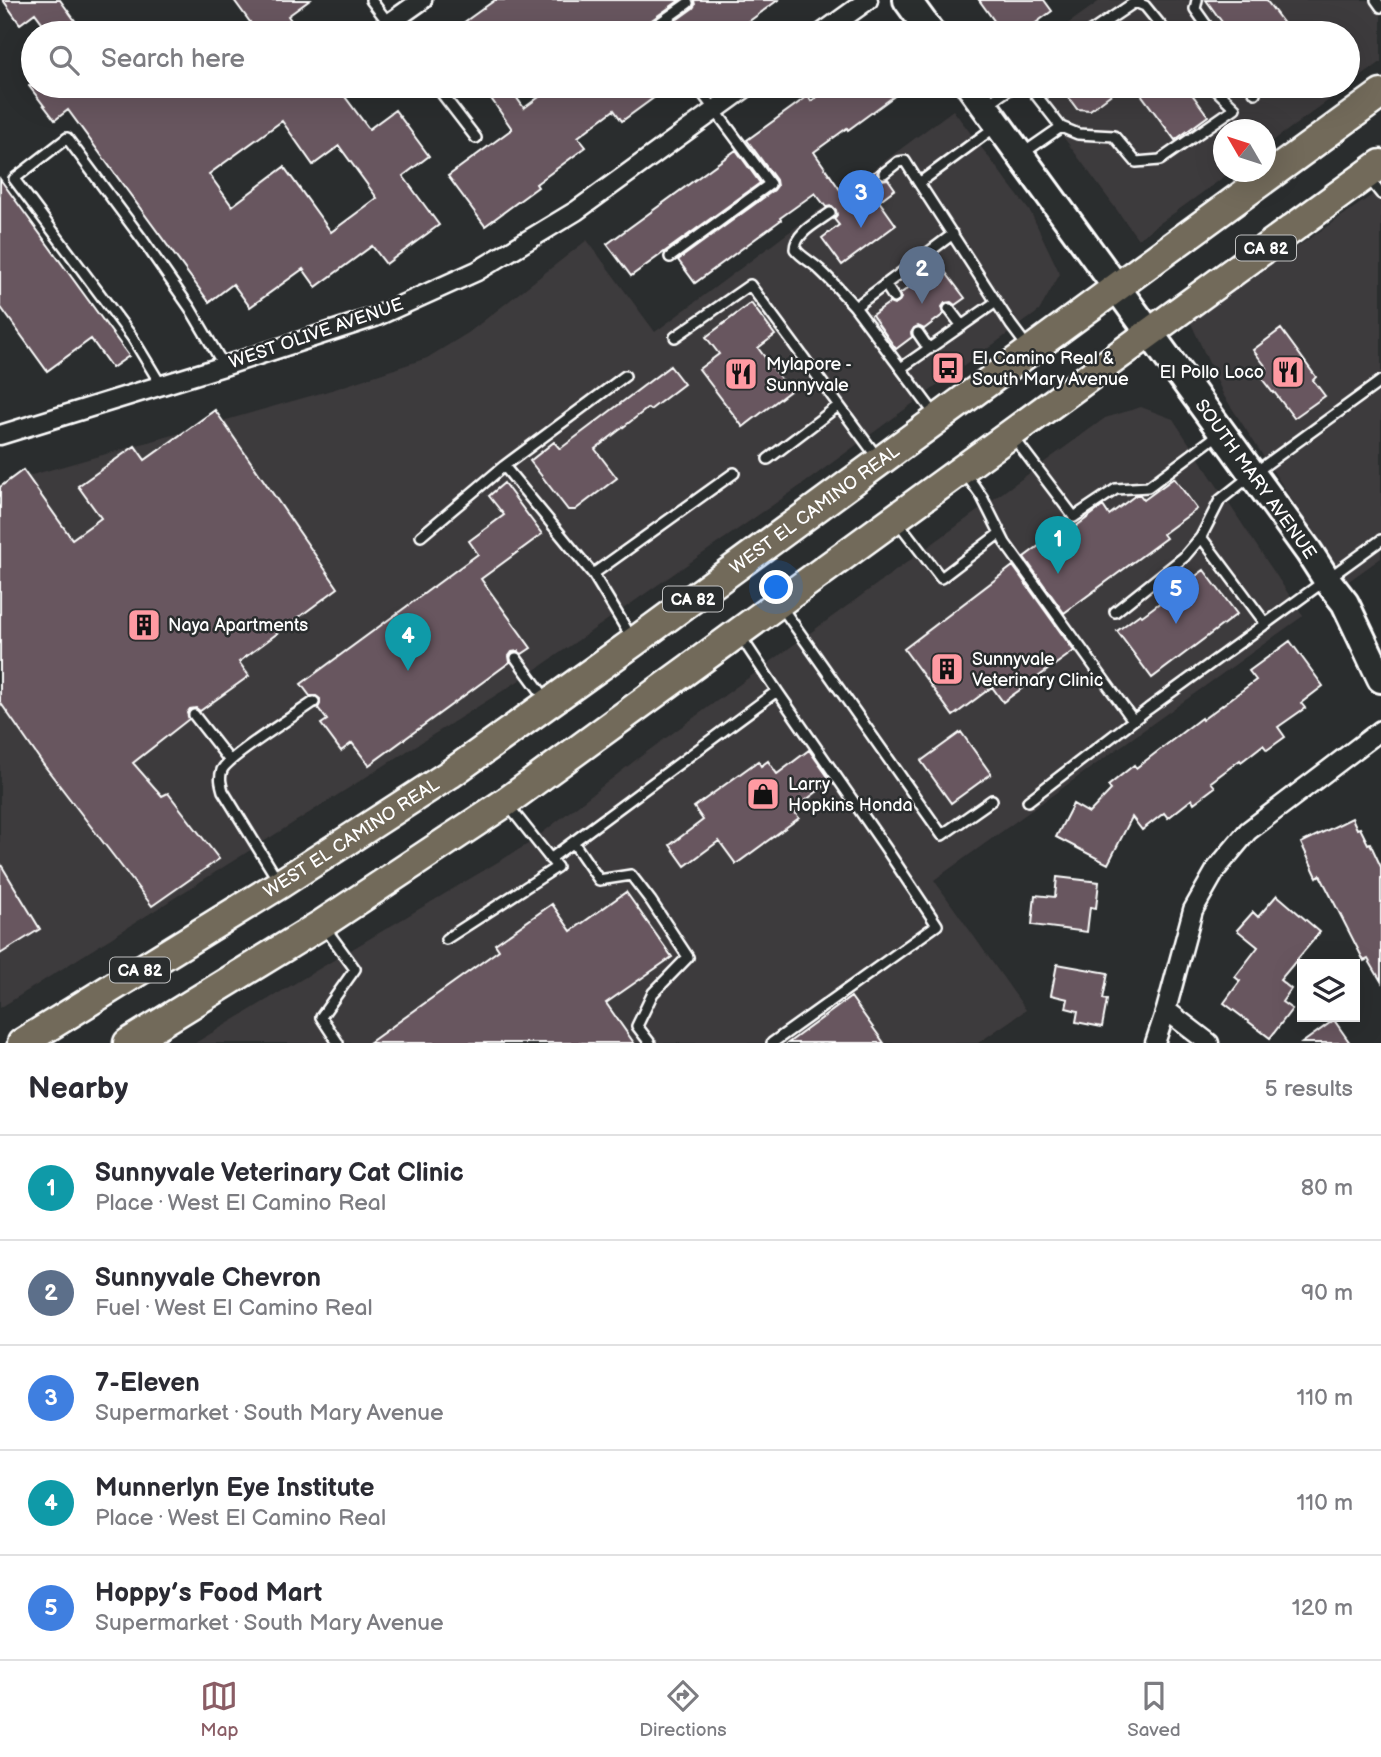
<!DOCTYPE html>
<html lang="en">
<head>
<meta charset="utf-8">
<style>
	body { margin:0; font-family:"Balsamiq Sans",sans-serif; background:#f7f7f7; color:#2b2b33 }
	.controls { position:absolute; right:21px; bottom:21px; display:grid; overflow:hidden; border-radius:0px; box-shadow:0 7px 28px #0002 }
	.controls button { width:63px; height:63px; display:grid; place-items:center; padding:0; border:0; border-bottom:2px solid #e1e1e2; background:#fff; color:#2b2b33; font:35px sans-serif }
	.compass { position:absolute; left:1213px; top:119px; width:63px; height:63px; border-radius:50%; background:#fff; box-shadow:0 7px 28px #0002; rotate:309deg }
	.you { position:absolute; left:777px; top:588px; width:24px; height:24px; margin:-18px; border:5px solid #fff; border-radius:50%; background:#1a73e8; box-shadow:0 0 0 10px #1a73e833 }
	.badge { display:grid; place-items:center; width:46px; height:46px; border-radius:50%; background:#8a5d65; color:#fff; font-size:23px; font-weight:700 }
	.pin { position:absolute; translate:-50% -58px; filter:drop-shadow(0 2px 4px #0008) }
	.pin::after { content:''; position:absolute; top:37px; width:24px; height:21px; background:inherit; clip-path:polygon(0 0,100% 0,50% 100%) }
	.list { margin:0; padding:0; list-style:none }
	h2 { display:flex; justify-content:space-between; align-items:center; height:91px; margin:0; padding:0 28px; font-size:30px }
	h2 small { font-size:23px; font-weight:400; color:#7c7c81 }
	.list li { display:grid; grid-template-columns:46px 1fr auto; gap:21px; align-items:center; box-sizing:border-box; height:105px; padding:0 28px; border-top:2px solid #e1e1e2 }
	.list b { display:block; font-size:26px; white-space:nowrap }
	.list p { margin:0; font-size:23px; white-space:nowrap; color:#7c7c81 }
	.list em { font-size:23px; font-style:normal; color:#7c7c81 }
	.icon { flex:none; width:38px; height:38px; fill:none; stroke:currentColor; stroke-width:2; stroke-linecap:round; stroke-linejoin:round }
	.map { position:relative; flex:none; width:1381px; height:1043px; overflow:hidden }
	.search { position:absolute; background:#fff; box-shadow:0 7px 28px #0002; left:21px; right:21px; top:21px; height:77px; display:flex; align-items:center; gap:18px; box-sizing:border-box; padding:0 24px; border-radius:38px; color:#7c7c81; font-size:26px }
	.sheet { height:616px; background:#fff }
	nav { display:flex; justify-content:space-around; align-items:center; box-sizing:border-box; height:98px; border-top:2px solid #e1e1e2; background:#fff; font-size:19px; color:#7c7c81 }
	nav a { display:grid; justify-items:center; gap:4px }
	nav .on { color:#8a5d65 }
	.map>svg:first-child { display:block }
</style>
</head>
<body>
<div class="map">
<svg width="1381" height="1043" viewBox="0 0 1381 1043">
	<rect width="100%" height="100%" fill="#2a2d2e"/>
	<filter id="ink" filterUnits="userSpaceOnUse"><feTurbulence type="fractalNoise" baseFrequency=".0143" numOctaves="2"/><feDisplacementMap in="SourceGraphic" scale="14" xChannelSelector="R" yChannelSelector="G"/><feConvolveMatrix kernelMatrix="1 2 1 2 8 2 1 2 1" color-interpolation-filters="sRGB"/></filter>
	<g filter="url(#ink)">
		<path fill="#3d3a3c" d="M 1101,0 L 1381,0 L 1381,62 L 1266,146 L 1266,130 L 1224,130 L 1224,172 L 1231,172 L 1138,239 L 1026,86 L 1348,86 L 1348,33 L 1055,33 Z
			M 953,110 L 1031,213 L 1060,274 L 1039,311 L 806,482 L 531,673 L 0,1008 L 0,484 L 335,389 L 427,358 L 468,333 L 587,240 L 655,332 Z
			M 1381,189 L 1381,558 L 1346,583 L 1224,396 L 1190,321 Z
			M 1141,407 L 1173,419 L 1303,616 L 934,880 L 1026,1010 L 978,1043 L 195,1043 L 528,844 L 637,759 L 1105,418 Z"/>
		<path fill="#68575e" stroke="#fff" stroke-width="2" fill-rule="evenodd" d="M 3,0 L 60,0 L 84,33 L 50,33 L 35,13 L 20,24 Z
			M 234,0 L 310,0 L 288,16 L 300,33 L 258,33 Z
			M 495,0 L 680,0 L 649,22 L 647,27 L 650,33 L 449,33 Z
			M 694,0 L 778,0 L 733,33 L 665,33 L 664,29 L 693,8 L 695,5 Z
			M 979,0 L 1044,0 L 1052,11 L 1022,33 L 1003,33 Z
			M 1206,0 L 1266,0 L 1291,33 L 1230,33 Z
			M 29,86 L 337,86 L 369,129 L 395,110 L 429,156 L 403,176 L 439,225 L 386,264 L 372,246 L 316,287 L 303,269 L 250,307 L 233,284 L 209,302 L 68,110 L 55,120 ZM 282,121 L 313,165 L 339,146 L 377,198 L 331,232 L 284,167 L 232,206 L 209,174 Z
			M 554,86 L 670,86 L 622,121 L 614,110 L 578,137 L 586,147 L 536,184 L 538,187 L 485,226 L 448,176 L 512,129 L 490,97 L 503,88 L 510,94 L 514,94 L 524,108 Z
			M 833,86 L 908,86 L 848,130 L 847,128 L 814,152 L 843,194 L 879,168 L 877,173 L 878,177 L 882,180 L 888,179 L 895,189 L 879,201 L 896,225 L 842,265 L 822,238 L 839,225 L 834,219 L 837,215 L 836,210 L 832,206 L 826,207 L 815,193 L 780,218 L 781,220 L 695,283 L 678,260 L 774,190 L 777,186 L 776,180 L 747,140 L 808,96 L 811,101 Z
			M 1060,86 L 1122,86 L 1090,110 L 1077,109 Z
			M 1135,86 L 1186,86 L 1208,116 L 1175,140 Z
			M 736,150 L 760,183 L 631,276 L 607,244 Z
			M 0,179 L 129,356 L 112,368 L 91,339 L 47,371 L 0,306 Z
			M 940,265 L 965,298 L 955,305 L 951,302 L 945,303 L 942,307 L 944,314 L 924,329 L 918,326 L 914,328 L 911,333 L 912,337 L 896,349 L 872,315 L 889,303 L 894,305 L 898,303 L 901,298 L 900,294 L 919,280 L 925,283 L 930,281 L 932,276 L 931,272 Z
			M 751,303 L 775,335 L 758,348 L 790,391 L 743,427 L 699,369 L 719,354 L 706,337 Z
			M 1281,329 L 1316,377 L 1313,380 L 1325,396 L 1294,418 L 1274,392 L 1273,393 L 1259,375 L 1267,368 L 1253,350 Z
			M 670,366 L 684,384 L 650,410 L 648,408 L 595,449 L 617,478 L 575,510 L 568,510 L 530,461 L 554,442 L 560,449 Z
			M 215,410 L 338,588 L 239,662 L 249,676 L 200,711 L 196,708 L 190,709 L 187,713 L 189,719 L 133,763 L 162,796 L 168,793 L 219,859 L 152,906 L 43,764 L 0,702 L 0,487 L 23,470 L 72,539 L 101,518 L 78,486 L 135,446 L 145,460 Z
			M 1174,478 L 1197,509 L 1163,534 L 1166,538 L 1064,613 L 1024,557 L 1063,528 L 1067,533 L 1103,506 L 1109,515 L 1136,495 L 1140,495 L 1144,500 Z
			M 504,483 L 542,534 L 481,579 L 531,648 L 522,654 L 518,651 L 512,652 L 509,656 L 510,662 L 369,765 L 352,743 L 341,751 L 321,724 L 327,720 L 318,708 L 320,704 L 320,699 L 316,696 L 310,696 L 301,684 L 478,554 L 469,541 L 504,515 L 489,496 Z
			M 1013,566 L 1074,651 L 1003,702 L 992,687 L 953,716 L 904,649 Z
			M 1204,570 L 1237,614 L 1152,678 L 1117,631 L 1140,614 L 1142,616 Z
			M 1290,641 L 1323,686 L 1301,703 L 1305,708 L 1278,727 L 1285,737 L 1267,750 L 1263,745 L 1241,762 L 1240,760 L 1211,782 L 1215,787 L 1194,803 L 1192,799 L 1168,818 L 1164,813 L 1142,830 L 1132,817 L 1108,864 L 1056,837 L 1073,804 L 1089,813 L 1111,790 L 1108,786 L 1134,765 L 1136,768 L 1201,718 L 1202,720 L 1256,680 L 1249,671 Z
			M 961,732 L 991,774 L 951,803 L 921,761 Z
			M 809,750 L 831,781 L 793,810 L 799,818 L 736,864 L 719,841 L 685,866 L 670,845 L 703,820 L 694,807 L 758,761 L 761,766 L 768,761 L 777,774 Z
			M 1352,818 L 1357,829 L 1360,828 L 1368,844 L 1370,843 L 1381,867 L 1381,981 L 1368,959 L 1364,961 L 1320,875 L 1317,877 L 1301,843 Z
			M 0,863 L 40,929 L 0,954 Z
			M 1057,877 L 1099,882 L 1096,908 L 1090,907 L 1087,932 L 1032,925 L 1035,895 L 1055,897 Z
			M 626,892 L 672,957 L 606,1003 L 634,1043 L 369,1043 L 499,950 L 495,944 L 552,904 L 571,931 Z
			M 1277,895 L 1320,932 L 1280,980 L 1291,989 L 1282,1002 L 1292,1009 L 1270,1038 L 1224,1003 L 1240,981 L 1235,977 L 1258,947 L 1237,930 L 1253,912 L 1258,917 Z
			M 1057,964 L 1108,973 L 1103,999 L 1107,1000 L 1102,1027 L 1076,1022 L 1078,1011 L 1066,1008 L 1068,999 L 1051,995 Z
			M 851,997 L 884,1043 L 788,1043 Z
			M 1334,1020 L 1350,1043 L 1302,1043 Z"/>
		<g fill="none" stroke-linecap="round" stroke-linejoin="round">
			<defs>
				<path id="service" d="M 371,0 L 396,33
					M 1197,0 L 1195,9 L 1212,33
					M 1376,0 L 1381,7
					M 658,33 L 654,27 L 688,3
					M 1089,33 L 1135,2 L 1145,6 L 1167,33
					M 436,86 L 476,138
					M 1029,86 L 1061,127 L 1078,134 L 1114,136 L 1136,162 L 1160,160 L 1235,108 L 1212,86
					M 1250,86 L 1255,93
					M 986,105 L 1014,86
					M 995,127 L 919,183 L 1011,325 L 1029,349
					M 1022,154 L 1061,127
					M 884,173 L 898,162 L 905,161 L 919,183
					M 1369,179 L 1381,194
					M 830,213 C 818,222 795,233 795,249 C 802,258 812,262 820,270 C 833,282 844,295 855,307
					M 670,257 L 770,184 L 697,86
					M 915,262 L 925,276
					M 885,284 L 894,298
					M 949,309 L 962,326
					M 918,333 L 929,349
					M 675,337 L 750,285 L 877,457
					M 901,368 L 996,302
					M 625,376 L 504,466 L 593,574 L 633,640
					M 161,385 L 132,337 L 14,179 L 67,138 L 142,239 L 190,308 L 224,366
					M 937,417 L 855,307 L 953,234
					M 1014,438 L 1074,517 L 1116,489 L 1148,487 L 1219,434
					M 768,459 L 838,406
					M 965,473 L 982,497 L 1005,543 L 1133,720
					M 898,522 L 941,578 L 1000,533
					M 421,536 L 504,466
					M 1201,537 L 1266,624
					M 593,574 L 734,473
					M 780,605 L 942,835 L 992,800
					M 1115,612 L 1184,557 L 1201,537 L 1220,500 L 1253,474 L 1381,381
					M 516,658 L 546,699
					M 194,715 L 230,761
					M 1028,801 L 1148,709 L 1381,540
					M 573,842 L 599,880 L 631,875 L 651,901 L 688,957 L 653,993 L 637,1026 L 650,1043
					M 550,859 L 777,691 L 741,637
					M 279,882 L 223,791 C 221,784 219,778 222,770 C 228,757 298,713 314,702
					M 325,928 L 355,969 L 321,1017 L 338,1043
					M 446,939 L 557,867 L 507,804
					M 772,1043 L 937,925 L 885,847 L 777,691"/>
				<path id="minor" d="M 388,24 L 422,0
					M 822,33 L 868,0
					M 0,435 L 224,366 L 375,317 L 477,271 L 576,211 L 748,86
					M 1166,1010 L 1209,1043
					M 1155,1043 L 1166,1010 L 1193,910 L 1217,868 L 1248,831 L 1381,730"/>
				<g id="secondary">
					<path d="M 907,0 L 931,33"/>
					<path id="s1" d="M 970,86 L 1309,552 L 1327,580 L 1345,603 L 1381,679"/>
				</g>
				<g id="primary">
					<path id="s2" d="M 22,1043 L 280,884 L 450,774 L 634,642 L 1162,254 L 1381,94"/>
					<path d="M 128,1043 L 322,924 L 506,802 L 1381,164"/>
				</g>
			</defs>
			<use href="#service" stroke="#fff" stroke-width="14"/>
			<use href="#minor" stroke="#fff" stroke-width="23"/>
			<use href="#secondary" stroke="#fff" stroke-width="32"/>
			<use href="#primary" stroke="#fff" stroke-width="33"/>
			<use href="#service" stroke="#2a2d2e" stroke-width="9"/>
			<use href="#minor" stroke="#2a2d2e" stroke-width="18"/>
			<use href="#secondary" stroke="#2a2d2e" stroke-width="26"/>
			<use href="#primary" stroke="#726b5a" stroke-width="28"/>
		</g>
	</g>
	<defs>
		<symbol id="bus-square" viewBox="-11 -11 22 22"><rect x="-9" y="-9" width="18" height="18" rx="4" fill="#ff9aa2" stroke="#2a2d2e"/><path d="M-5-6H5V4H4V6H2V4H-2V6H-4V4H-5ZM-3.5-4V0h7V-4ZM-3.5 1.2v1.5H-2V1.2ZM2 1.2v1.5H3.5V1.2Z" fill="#111"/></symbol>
		<symbol id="restaurant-square" viewBox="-11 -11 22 22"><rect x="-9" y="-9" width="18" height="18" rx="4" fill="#ff9aa2" stroke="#2a2d2e"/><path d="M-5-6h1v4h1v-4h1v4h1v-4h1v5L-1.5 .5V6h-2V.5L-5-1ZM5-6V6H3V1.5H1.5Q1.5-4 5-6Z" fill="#111"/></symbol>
		<symbol id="building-square" viewBox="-11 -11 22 22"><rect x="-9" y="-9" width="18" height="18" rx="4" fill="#ff9aa2" stroke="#2a2d2e"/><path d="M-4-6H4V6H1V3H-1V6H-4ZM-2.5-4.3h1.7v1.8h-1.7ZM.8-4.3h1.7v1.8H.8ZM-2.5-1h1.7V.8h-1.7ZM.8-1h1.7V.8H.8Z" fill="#111"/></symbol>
		<symbol id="shop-square" viewBox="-11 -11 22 22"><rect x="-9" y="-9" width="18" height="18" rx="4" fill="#ff9aa2" stroke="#2a2d2e"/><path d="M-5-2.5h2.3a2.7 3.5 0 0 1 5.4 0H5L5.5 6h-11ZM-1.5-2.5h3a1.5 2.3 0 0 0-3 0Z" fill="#111"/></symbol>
	</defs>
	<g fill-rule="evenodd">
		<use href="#bus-square" x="929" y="349" width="38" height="38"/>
		<use href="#restaurant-square" x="1269" y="353" width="38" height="38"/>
		<use href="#restaurant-square" x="722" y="355" width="38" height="38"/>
		<use href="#building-square" x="125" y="606" width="38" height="38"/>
		<use href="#building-square" x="928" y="650" width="38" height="38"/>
		<use href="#shop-square" x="744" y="775" width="38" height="38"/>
	</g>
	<g text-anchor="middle" stroke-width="5" stroke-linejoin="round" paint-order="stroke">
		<g fill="#2a2d2e" stroke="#bfc0c0" stroke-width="2">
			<rect x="1236" y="235.5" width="60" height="25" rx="5"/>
			<rect x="663" y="586.5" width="60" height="25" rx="5"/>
			<rect x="110" y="957.5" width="60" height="25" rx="5"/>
		</g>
		<g font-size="16" font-weight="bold" fill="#fff">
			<text x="1266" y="254">CA 82</text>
			<text x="693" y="605">CA 82</text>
			<text x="140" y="976">CA 82</text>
		</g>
		<g font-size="18" fill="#fff" stroke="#2a2d2e">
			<text transform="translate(316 333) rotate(-19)" y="6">WEST OLIVE AVENUE</text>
			<text dy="6" stroke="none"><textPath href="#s1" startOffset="486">SOUTH MARY AVENUE</textPath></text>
			<text dy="6" stroke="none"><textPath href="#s2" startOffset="956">WEST EL CAMINO REAL</textPath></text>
			<text dy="6" stroke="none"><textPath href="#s2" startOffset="388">WEST EL CAMINO REAL</textPath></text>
		</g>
		<g font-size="18" fill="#fff" stroke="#2a2d2e" text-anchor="start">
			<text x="972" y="364">El Camino Real &amp;<tspan x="972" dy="21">South Mary Avenue</tspan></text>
			<text x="766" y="370">Mylapore -<tspan x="766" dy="21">Sunnyvale</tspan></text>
			<text x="1264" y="378" text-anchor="end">El Pollo Loco</text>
			<text x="168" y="631">Naya Apartments</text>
			<text x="972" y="665">Sunnyvale<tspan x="972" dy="21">Veterinary Clinic</tspan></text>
			<text x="788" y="790">Larry<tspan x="788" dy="21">Hopkins Honda</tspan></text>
		</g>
	</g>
</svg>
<div class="controls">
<button><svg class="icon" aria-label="layers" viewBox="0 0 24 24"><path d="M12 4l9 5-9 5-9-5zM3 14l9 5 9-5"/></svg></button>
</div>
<svg class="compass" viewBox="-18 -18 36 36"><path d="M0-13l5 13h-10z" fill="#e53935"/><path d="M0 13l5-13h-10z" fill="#7c7c81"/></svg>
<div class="you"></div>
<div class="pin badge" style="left:1058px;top:574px;background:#0f9aa8">1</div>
<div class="pin badge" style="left:922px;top:304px;background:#5c6f8a">2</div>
<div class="pin badge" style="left:861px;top:228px;background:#3f7fe0">3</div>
<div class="pin badge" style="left:408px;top:671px;background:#0f9aa8">4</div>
<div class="pin badge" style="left:1176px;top:624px;background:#3f7fe0">5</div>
<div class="search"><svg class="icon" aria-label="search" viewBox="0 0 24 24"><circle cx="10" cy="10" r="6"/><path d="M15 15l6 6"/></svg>Search here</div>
</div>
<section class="sheet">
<h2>Nearby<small>5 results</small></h2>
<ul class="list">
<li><span class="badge" style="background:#0f9aa8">1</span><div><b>Sunnyvale Veterinary Cat Clinic</b><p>Place · West El Camino Real</p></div><em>80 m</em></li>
<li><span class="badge" style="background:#5c6f8a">2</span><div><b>Sunnyvale Chevron</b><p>Fuel · West El Camino Real</p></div><em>90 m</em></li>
<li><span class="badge" style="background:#3f7fe0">3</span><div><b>7-Eleven</b><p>Supermarket · South Mary Avenue</p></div><em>110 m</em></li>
<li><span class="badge" style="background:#0f9aa8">4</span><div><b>Munnerlyn Eye Institute</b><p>Place · West El Camino Real</p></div><em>110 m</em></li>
<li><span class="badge" style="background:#3f7fe0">5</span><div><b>Hoppy’s Food Mart</b><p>Supermarket · South Mary Avenue</p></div><em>120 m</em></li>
</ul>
</section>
<nav>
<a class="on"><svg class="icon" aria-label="map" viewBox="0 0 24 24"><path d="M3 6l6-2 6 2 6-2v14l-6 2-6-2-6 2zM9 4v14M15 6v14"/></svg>Map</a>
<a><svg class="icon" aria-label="directions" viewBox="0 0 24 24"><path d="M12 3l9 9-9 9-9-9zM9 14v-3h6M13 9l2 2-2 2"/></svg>Directions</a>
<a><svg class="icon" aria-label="saved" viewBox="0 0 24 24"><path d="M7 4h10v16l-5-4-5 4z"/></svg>Saved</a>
</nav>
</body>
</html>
